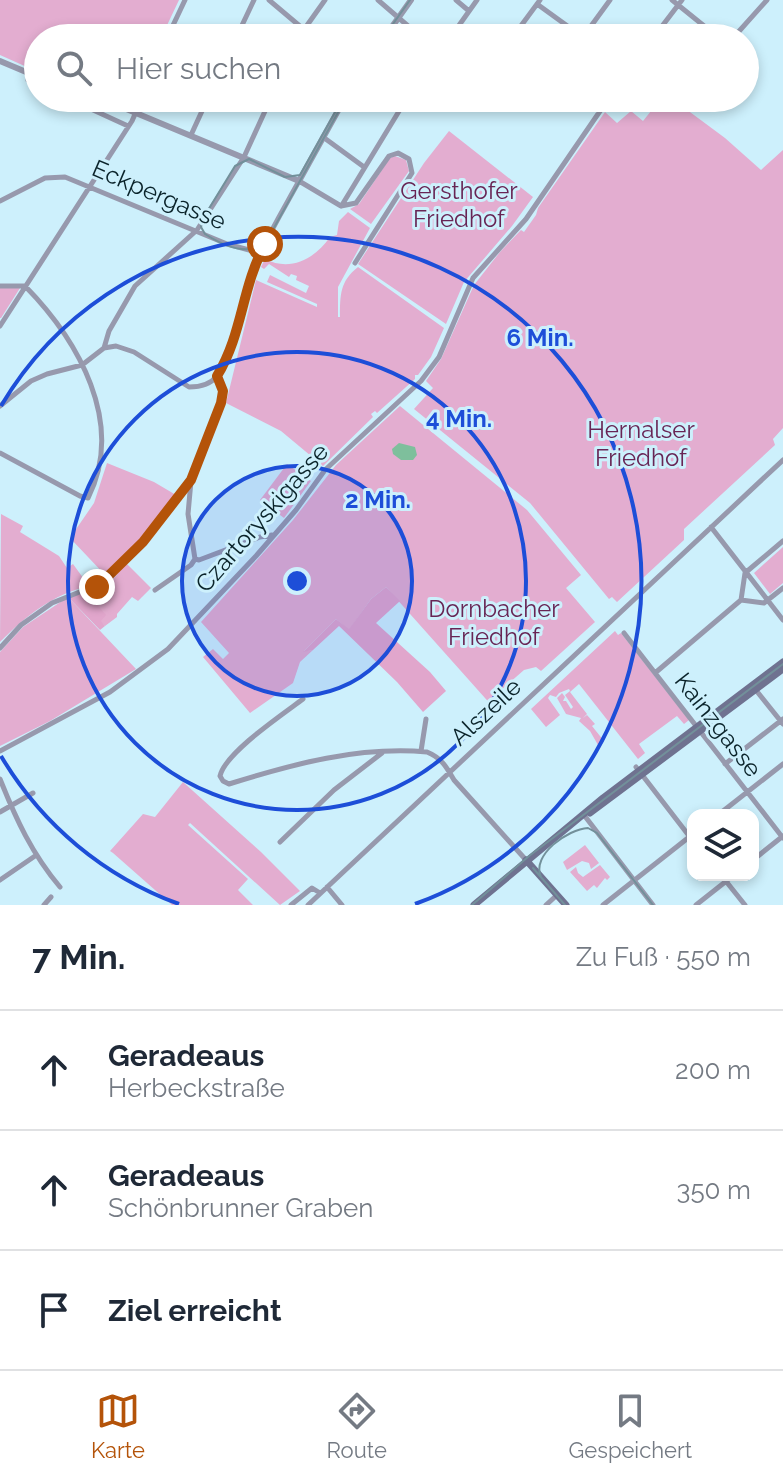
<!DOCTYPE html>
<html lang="de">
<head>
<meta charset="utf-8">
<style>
	body { margin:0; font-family:Raleway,sans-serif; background:#f6f6f7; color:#1f2937 }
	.controls { position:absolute; right:24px; bottom:24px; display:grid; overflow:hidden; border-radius:16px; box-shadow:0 4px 12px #0003 }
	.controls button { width:72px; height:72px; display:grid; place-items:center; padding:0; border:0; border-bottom:2px solid #e0e1e3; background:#fff; color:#1f2937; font:40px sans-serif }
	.stop { position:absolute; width:24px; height:24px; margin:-18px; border:6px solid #b45309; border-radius:50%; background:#fff }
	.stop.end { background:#b45309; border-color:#fff; box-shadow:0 2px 8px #0008 }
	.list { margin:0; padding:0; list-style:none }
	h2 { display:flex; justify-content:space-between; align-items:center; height:104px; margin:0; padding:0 32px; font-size:34px }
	h2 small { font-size:26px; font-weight:400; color:#747a83 }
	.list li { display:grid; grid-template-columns:52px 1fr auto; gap:24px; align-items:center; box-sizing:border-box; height:120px; padding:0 32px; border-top:2px solid #e0e1e3 }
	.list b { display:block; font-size:30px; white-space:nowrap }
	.list p { margin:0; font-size:26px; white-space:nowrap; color:#747a83 }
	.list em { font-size:26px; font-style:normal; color:#747a83 }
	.icon { flex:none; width:44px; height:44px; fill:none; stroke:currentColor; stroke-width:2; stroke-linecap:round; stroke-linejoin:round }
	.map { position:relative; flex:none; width:783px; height:905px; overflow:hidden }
	.search { position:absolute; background:#fff; box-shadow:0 4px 12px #0003; left:24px; right:24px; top:24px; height:88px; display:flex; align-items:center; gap:20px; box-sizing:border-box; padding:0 28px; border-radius:44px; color:#747a83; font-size:30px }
	.sheet { height:464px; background:#fff }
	nav { display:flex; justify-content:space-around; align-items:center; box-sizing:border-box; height:112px; border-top:2px solid #e0e1e3; background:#fff; font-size:22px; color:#747a83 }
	nav a { display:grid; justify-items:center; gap:4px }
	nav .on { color:#b45309 }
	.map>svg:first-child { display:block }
</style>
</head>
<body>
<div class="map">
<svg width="783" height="905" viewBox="0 0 783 905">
	<rect width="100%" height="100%" fill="#cdf0fc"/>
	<path fill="#e3add0" d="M 0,0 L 179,0 L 161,38 L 38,38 L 38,72 L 0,55 Z
		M 656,98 L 671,98 L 725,138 L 761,170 L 783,150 L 783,428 L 773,439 L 775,445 L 684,529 L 684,540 L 617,602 L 612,597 L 609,599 L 530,503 L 414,409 L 433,388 L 426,381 L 441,359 L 474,285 L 500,252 L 521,230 L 524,232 L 536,215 L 538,208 L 605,112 L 617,123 L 631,111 L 643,121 L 659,101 Z
		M 449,131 L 533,197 L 512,226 L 464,282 L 446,324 L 358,264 L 424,163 Z
		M 395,156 L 406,160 L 409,171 L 371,224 L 350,209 L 359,204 L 390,158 Z
		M 348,212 L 370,228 L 338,287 L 338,317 L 340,317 C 340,295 340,281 358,267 L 444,328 L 431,357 L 418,375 L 415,375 L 415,379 L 377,413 L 375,411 L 371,414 L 373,417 L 323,466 L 281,431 L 226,403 L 256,280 L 317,307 L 317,304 L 267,282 L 270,275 L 306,293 L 309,286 L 296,280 L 297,276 L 291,274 L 289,277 L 269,264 L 264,269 L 261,267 L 265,259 C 290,272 315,259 330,237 L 337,235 L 339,221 Z
		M 0,287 L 20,288 L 1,318 L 0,318 Z
		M 400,406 L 527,510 L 581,575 L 566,588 L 595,622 L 541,671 L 536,667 L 524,670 L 500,691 L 499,701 L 493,707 L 386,587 L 371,599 L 349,630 L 336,619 L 304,651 L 313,650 L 300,662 L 293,683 L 250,713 L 203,657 L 213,649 L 223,659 L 229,653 L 201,622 L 293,520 L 336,465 Z
		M 107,463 L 154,482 L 176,495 L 134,550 L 106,576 L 70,538 L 94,503 Z
		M 287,464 L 311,481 L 284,518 L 260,500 Z
		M 1,514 L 23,526 L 20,532 L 59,556 L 67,568 L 73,564 L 89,586 C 53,594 26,616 0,642 Z
		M 783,547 L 783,583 L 770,594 L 754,573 Z
		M 126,563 L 151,588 L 138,601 L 132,597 L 117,614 L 117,617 L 105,626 L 100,621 L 95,603 Z
		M 68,597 L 136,669 L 50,721 L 0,746 L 0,652 L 23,627 Z
		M 615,631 L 618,635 L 621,633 L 689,720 L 684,724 L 677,716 L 639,744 L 645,753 L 638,759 L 579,684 L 570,692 L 587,714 L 583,718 L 587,715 L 595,724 L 592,726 L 604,741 L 598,745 L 590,731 L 579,721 L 581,718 L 566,714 L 557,698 L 562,693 L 565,697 L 563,701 L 566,701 L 571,709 L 573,707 L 565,695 L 570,691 L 569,689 L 559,693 L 556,697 L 550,695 L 548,698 L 560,715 L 546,727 L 531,709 Z
		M 183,782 L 261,852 L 300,891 L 280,905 L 190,823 L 188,825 L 248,879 L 238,890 L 253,905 L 172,905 L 113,853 L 110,851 L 143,814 L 155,817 Z
		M 585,845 L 599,863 L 591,869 L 589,863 L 582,861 L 567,870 L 563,862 Z
		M 600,865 L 610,877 L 607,880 L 605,878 L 597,888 L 594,885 L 587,891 L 570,872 L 576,867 L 578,873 L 583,877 Z"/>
	<path fill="#e1a6cc" d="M 126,563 L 95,602 L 106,615 L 101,621 L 105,626 L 100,630 L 68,597 L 98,589 Z
		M 386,587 L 400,601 L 376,623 L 430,672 L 446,691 L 423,712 L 397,682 L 339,626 L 313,650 L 303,652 L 336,619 L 349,629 L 371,599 Z"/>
	<path fill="#7ebf9c" d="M 399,443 L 415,447 L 417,455 L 413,460 L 401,460 L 393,454 L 392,449 Z"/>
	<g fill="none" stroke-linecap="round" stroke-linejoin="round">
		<path stroke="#9799ad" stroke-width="5" d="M 269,0 L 314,38
			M 378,0 L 422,38
			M 456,0 L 469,11
			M 672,0 L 719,38
			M 537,4 L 584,38
			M 583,37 L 610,0
			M 167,38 L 185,0
			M 236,38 L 254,0
			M 298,38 L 325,0
			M 450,38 L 477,0
			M 512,38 L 540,0
			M 653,38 L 682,0
			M 733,38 L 767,0
			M 30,74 L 28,80 L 38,85
			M 67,98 L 128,126
			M 385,98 L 399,109
			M 582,98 L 599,111
			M 191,135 L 208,98
			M 323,137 L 364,167
			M 0,201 L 45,178 L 65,177 L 227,244 L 260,253
			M 342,205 L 407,98
			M 341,206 L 356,203 L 389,156 L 398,153 L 409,159 L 412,173 L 355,263
			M 0,286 L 25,286 C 78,340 126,423 88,498 L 80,496 L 0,453
			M 0,326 L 132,121 L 142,98
			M 104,348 L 109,331 L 135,286 L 197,230 L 244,157 L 271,98
			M 0,406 L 31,381 L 47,374 L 82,365 L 104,348 L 116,346 L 134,352 L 189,387 C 199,387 210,385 217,376 C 241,348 237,308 250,276 C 263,243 282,212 299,181 L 341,206
			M 191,481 L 188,514 L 195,559
			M 711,527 L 783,620
			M 195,559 L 199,560 L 260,537 L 272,535
			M 155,590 L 191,565 L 195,559
			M 741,600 L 745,573 L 783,541
			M 741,600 L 764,603 L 783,588
			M 624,633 L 783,838
			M 0,648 L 21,625 L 52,603 L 102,583 L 143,542 L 191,480 L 221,403 C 223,392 224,385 217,377
			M 655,673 L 741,600
			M 755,689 L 783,724
			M 303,699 C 283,714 225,753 220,776 L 223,781 L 229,784 C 293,764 359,746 427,752 C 442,758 447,768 454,780 L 526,860
			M 0,751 L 110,692 L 168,649 L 256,556 L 296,510 L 325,470 L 421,381 L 439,357 L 473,278 L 526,219 L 609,98
			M 421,751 L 426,719
			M 725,764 L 783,719
			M 636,767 L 693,841
			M 0,779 C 16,819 32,854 60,887
			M 0,812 L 33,793
			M 584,815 L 653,905
			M 718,815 L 783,764
			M 280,842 L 334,790 L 382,753
			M 753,860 L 783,836
			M 721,875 L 745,905
			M 0,880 L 35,856
			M 327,887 L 342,905
			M 44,905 L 51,897
			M 291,905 L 312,888 L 320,893
			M 308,905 L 783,460
			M 546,905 L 557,895
			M 603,905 L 693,834
			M 696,905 L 734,875"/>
		<path stroke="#9799ad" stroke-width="6" d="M 384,38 L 411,0
			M 0,61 L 38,77
			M 100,98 L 299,181 L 345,98"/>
		<path stroke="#6f7290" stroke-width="7" d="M 590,813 L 783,669
			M 526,860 L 566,905
			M 474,905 L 603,798 L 783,662"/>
		<path stroke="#72909a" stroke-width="2" d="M 383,38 L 410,0
			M 343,98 L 300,175 L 285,177 L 249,159 L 235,166 L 202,220 L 201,227 L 205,234 C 222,245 246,256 265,244 L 346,98
			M 533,868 L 565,905
			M 541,877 C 531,855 568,829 588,828 L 597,833 L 653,905
			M 472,905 L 529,856 L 783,664"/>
	</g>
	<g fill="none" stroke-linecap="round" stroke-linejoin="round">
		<path stroke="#b45309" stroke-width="10" d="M 97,587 L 143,542 L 191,480 L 221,403 L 223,391 L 217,376 C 243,333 241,289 265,244"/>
	</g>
	<circle cx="297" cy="581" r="115" fill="#1d4ed8" fill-opacity=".12"/>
	<g fill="none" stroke="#1d4ed8" stroke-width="4">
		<circle cx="297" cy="581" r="115"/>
		<circle cx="297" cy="581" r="229"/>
		<path d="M179 904A344 344 0 0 1 1 756M1 406A344 344 0 1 1 415 904"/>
	</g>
	<g text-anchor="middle" stroke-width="6" stroke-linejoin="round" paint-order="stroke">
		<g font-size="24" fill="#682555" stroke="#cdf0fc">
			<text x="459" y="199">Gersthofer<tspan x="459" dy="28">Friedhof</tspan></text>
			<text x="641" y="438">Hernalser<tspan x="641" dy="28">Friedhof</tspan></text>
			<text x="494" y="617">Dornbacher<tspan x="494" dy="28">Friedhof</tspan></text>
		</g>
		<g font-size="24" fill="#0a232a" stroke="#cdf0fc">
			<text transform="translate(159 195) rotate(23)" y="8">Eckpergasse</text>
			<text transform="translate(262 518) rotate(-49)" y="8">Czartoryskigasse</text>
			<text transform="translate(486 712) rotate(-43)" y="8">Alszeile</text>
			<text transform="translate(718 725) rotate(52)" y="8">Kainzgasse</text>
		</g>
	</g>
	<circle cx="297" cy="581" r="12" fill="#1d4ed8" stroke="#cdf0fc" stroke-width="4"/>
	<g font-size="24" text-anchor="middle" font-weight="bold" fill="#1d4ed8" stroke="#cdf0fc" stroke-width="6" stroke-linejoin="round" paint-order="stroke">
		<text x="540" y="346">6 Min.</text>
		<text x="459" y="427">4 Min.</text>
		<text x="378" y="508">2 Min.</text>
	</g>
</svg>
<div class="controls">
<button><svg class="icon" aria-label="layers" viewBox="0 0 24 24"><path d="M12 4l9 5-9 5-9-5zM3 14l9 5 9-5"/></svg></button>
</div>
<div class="stop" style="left:265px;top:244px"></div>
<div class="stop end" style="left:97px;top:587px"></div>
<div class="search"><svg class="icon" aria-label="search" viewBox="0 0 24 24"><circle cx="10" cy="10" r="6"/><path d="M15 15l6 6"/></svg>Hier suchen</div>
</div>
<section class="sheet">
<h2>7 Min.<small>Zu Fuß · 550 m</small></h2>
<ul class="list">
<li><svg class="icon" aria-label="ahead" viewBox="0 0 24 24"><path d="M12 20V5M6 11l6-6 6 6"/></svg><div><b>Geradeaus</b><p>Herbeckstraße</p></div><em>200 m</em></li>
<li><svg class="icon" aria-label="ahead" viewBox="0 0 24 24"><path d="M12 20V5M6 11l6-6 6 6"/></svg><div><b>Geradeaus</b><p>Schönbrunner Graben</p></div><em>350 m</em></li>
<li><svg class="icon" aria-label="arrive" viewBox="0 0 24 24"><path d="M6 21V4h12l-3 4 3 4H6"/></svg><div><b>Ziel erreicht</b></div></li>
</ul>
</section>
<nav>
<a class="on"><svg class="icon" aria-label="map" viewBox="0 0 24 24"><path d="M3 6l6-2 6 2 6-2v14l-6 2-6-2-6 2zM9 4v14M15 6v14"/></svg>Karte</a>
<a><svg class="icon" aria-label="directions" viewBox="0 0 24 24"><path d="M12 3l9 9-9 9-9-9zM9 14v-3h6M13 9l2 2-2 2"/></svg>Route</a>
<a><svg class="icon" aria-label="saved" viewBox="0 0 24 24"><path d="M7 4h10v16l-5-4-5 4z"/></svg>Gespeichert</a>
</nav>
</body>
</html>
